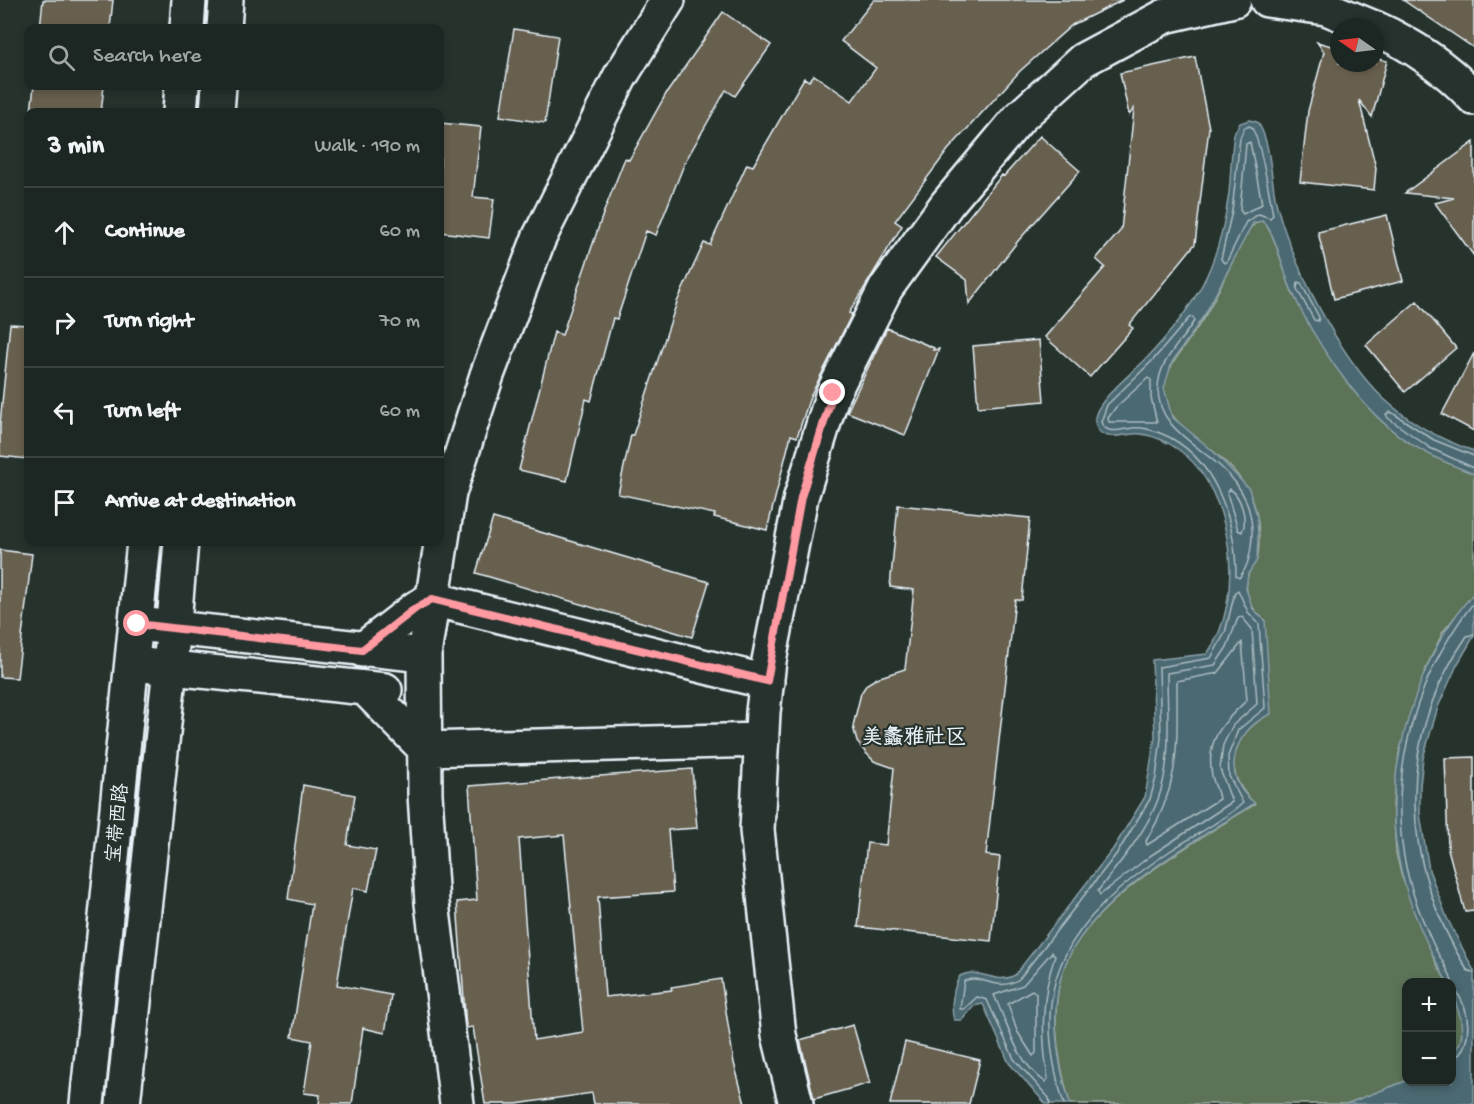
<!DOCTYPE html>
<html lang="en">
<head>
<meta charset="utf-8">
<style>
	body { margin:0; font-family:"Gochi Hand","LXGW WenKai TC",sans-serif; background:#29322f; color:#f1f3f6 }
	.controls { position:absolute; right:18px; bottom:18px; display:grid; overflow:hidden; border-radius:12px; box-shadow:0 3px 9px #0003 }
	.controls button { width:54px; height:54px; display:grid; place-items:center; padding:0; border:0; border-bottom:2px solid #3a4340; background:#1c2622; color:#f1f3f6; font:30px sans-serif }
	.compass { position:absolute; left:1330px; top:18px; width:54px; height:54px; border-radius:50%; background:#1c2622; box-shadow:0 3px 9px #0003; rotate:284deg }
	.stop { position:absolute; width:18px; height:18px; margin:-14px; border:4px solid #ff9aa2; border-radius:50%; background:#fff }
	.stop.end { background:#ff9aa2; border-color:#fff; box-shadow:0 2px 6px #0008 }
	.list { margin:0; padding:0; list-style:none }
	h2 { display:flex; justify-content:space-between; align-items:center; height:78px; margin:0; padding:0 24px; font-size:26px }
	h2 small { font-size:20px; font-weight:400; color:#a0a5a5 }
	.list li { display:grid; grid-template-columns:39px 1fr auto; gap:18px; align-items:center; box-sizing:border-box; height:90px; padding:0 24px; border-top:2px solid #3a4340 }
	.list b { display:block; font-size:22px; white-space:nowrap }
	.list em { font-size:20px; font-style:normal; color:#a0a5a5 }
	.icon { flex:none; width:33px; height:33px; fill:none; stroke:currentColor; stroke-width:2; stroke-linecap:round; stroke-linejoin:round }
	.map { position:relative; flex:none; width:1474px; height:1104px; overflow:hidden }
	.search { position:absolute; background:#1c2622; box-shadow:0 3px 9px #0003; left:24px; top:24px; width:420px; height:66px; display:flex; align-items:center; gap:15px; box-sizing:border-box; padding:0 21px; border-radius:12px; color:#a0a5a5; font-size:22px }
	.panel { position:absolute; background:#1c2622; box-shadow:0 3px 9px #0003; left:24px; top:108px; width:420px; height:438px; border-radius:12px }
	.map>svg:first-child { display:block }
</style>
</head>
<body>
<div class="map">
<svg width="1474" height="1104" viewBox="0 0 1474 1104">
	<rect width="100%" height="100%" fill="#26332d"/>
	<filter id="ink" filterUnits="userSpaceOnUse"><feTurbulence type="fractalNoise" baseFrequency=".0167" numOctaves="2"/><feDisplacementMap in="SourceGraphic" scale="12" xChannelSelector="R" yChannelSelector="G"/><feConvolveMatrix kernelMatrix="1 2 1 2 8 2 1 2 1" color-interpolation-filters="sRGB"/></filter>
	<g filter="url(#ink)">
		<path fill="#5b7358" stroke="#a2b2a8" stroke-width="1.5" d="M 1260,220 C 1275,226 1284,277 1293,294 C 1319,343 1352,399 1397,434 C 1420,452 1447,463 1474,474 L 1474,593 L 1443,632 L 1426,668 L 1399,753 L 1393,803 L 1396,853 L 1402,877 L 1436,963 L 1447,982 L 1406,982 L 1406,1081 L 1346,1104 L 1070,1104 C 1057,1058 1047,1001 1069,956 C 1101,893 1196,841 1255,804 C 1223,774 1228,740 1264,717 L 1265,620 C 1250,609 1242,591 1249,572 C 1250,568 1254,565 1256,561 C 1261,549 1259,524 1256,511 C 1249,482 1225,459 1201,442 C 1131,392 1175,366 1206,314 C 1222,286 1234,256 1249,229 Z
			M 1452,992 C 1460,1012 1470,1037 1452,1054 Z"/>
		<path fill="#4c6972" stroke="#8a9fa8" stroke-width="1.5" d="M 1249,120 L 1257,122 C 1271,138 1271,184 1277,206 C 1293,265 1339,356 1383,398 C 1409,422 1441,440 1474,451 L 1474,474 C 1447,463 1420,452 1397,434 C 1355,402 1313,339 1292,291 C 1284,275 1275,229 1262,221 L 1253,223 L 1205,314 L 1172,362 L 1164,388 L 1172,417 L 1212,450 L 1249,489 L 1257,516 L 1258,536 L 1257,560 L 1248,574 L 1246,589 L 1253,609 L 1265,620 L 1271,714 C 1234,729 1218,777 1255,803 C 1194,842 1103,890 1069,956 C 1047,1001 1056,1059 1070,1104 L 1046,1104 L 1009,1063 L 983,1004 L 974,1006 L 962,1020 L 954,1020 C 950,1008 953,987 960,976 C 978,966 996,986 1015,975 L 1113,849 L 1145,797 L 1155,737 L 1152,660 L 1207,654 C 1246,601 1234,489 1179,450 C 1168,442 1155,436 1141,434 C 1126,432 1099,446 1095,422 C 1092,404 1132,373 1145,360 C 1196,306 1219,268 1229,193 C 1231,174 1231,153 1234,134 L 1240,123 Z
			M 1474,593 L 1474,636 L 1457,665 L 1438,707 L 1423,758 L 1420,786 L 1420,814 L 1429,870 L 1447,918 L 1474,971 L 1474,1104 L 1346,1104 L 1406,1081 L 1452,1082 L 1452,1054 L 1460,1043 L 1462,1036 L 1461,1019 L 1452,992 L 1452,982 L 1447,982 C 1392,882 1376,805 1416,695 C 1430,656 1446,624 1474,593 Z"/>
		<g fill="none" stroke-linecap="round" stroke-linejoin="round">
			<path stroke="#aabbc2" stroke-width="1.5" d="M 1250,126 C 1260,133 1270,199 1273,215 L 1270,218 L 1259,214 L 1246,222 L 1227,261 L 1224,263 L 1221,259 L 1232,211 L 1240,138 L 1244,128 Z
				M 1250,142 L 1262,204 L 1243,214 L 1240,210 L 1246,144 Z
				M 1298,282 L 1301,283 L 1319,317 L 1318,321 L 1314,320 L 1297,289 Z
				M 1189,318 L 1193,317 L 1194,321 C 1181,343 1158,361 1158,389 C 1158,451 1254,452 1252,536 C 1251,551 1249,566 1239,578 L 1236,576 C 1236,522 1216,455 1160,433 C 1152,430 1142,427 1133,428 C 1122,429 1106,436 1101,422 L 1107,405 L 1153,360 Z
				M 1148,378 L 1151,380 L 1151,398 L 1157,422 L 1109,422 L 1108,418 L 1116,407 Z
				M 1474,456 L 1434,440 L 1391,412 L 1386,414 L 1388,418 L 1430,448 L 1474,468
				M 1230,489 C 1241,496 1248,520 1242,532 L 1238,530 L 1227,493 Z
				M 1242,617 L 1252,629 L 1257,704 L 1233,725 L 1223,745 L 1220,769 L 1232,802 L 1150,856 L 1100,895 L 1098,891 C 1119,863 1144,835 1157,802 C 1173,761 1167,716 1167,673 L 1215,665 L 1227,647 L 1238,618 Z
				M 1474,634 L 1467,636 C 1394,742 1401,863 1467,970 L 1474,973
				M 1242,642 L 1247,700 C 1223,723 1205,739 1212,776 C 1214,784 1218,791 1219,799 L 1147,845 L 1146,841 C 1181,784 1177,745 1177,681 L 1218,673 Z
				M 1052,952 L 1055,956 C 1041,997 1041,1036 1048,1079 L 1045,1082 C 1015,1060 1009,1027 994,995 L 1023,985 Z
				M 1452,983 C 1451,972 1441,960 1436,950 C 1428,933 1421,917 1415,899 C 1380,798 1409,684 1474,602
				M 1032,990 L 1036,993 L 1036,1053 L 1033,1056 L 1017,1031 L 1008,1004 Z
				M 1452,992 L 1458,994 C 1469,1011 1472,1036 1460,1054 L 1452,1058
				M 1050,1104 L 1049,1098 L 1014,1059 L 987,1000 L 977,997 L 964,1009 L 960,1009 L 964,981 C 983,973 997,994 1019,979 L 1118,852 L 1150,799 L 1156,778 L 1161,738 L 1159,667 L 1211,658 L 1225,633 L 1235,592 L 1238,590 L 1248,612 L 1259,624 L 1265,708 L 1238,730 L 1228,756 L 1229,776 L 1243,803 C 1222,822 1194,835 1170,851 C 1069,920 1025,979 1064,1104"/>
		</g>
		<path fill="#676050" stroke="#e8f1f8" stroke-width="1.5" fill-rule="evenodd" d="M 43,0 L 113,0 L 110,28 L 40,28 Z
			M 874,0 L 1123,0 L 1072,25 L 1020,71 L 948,150 L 895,221 L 902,226 L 849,313 L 852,314 L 810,397 L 797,437 L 791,435 L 767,530 L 714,517 L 715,514 L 618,494 L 631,435 L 633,435 L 677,302 L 704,243 L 710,245 L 747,164 L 753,166 L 804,78 L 809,81 L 814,75 L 852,101 L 876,68 L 841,41 Z
			M 1403,0 L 1474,0 L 1474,48 Z
			M 723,12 L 771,45 L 735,96 L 726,90 L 685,162 L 656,235 L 646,231 L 617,319 L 613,318 L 591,401 L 586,399 L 567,481 L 519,470 L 554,332 L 562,335 L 603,214 L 625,158 L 629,160 L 666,94 Z
			M 514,29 L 558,36 L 545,123 L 500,116 Z
			M 1317,42 L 1339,48 L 1339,63 L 1375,63 L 1375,58 L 1387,61 L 1372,117 L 1359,100 L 1376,168 L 1374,190 L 1300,182 L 1308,111 L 1324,52 Z
			M 1195,57 L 1209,128 L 1195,244 L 1129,325 L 1133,328 L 1090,377 L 1045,337 L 1105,267 L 1096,259 L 1121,230 L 1134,109 L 1129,115 L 1120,73 Z
			M 34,86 L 104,86 L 101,112 L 31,112 Z
			M 440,123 L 481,127 L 473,197 L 494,199 L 489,238 L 440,232 Z
			M 1040,136 L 1080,171 L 1018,241 L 969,304 L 967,280 L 936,257 L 1002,175 L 1004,176 Z
			M 1474,142 L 1474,256 L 1435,203 L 1454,198 L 1405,193 Z
			M 1387,215 L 1403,281 L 1334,299 L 1318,232 Z
			M 1417,301 L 1456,348 L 1405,392 L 1366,345 Z
			M 10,324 L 28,325 L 28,459 L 0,456 L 0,423 Z
			M 887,328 L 934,348 L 933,350 L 939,349 L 905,435 L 847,412 Z
			M 1039,340 L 1044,401 L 978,407 L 973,346 Z
			M 1474,353 L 1474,431 L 1442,414 Z
			M 898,505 L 1030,518 L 1022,600 L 1015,600 L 986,855 L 1000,857 L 991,941 L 858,927 L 867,843 L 886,845 L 894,768 L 874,761 L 866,753 L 857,742 L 853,726 L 861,693 L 867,684 L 877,678 L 905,669 L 914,590 L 890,587 Z
			M 493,518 L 709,582 L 692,637 L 476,573 Z
			M 0,550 L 32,554 L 17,678 L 0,677 Z
			M 1474,757 L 1474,911 L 1465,912 L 1448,849 L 1445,758 Z
			M 692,769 L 697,828 L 668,830 L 673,892 L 598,897 L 605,997 L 672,990 L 671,987 L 721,979 L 734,1063 L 745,1104 L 594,1104 L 592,1093 L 516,1104 L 485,1104 L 473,1027 L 466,1028 L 457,902 L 477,900 L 469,786 ZM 564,835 L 583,1032 L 534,1040 L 519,839 Z
			M 303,785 L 355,795 L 347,845 L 376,850 L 368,891 L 353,888 L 337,985 L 391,995 L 385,1033 L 363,1028 L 352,1104 L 319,1104 L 320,1095 L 304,1093 L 312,1041 L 292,1037 L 312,904 L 288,899 Z
			M 853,1025 L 870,1083 L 814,1099 L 800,1040 Z
			M 905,1042 L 980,1060 L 969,1104 L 890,1104 Z"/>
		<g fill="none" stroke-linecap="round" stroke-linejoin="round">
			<defs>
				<path id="minor" d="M 1267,0 L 1326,8 L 1372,27
					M 1375,28 C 1411,44 1448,69 1474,98
					M 137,624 L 424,655 L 425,794 L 432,903 L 457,1104
					M 362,650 L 416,608 L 432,599 L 767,682
					M 424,655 L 449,493 L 487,375 L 539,238 L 620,77 L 668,0
					M 133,664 L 385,690
					M 365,688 L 425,749 L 762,740
					M 796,1104 L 779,1035 L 757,830 L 763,712 L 769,661 L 801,497 L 833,393 L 886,288 L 947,204 L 1019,118 L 1083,60 L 1165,16 L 1234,0"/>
				<path id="major" d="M 187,28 L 189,0
					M 224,28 L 226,0
					M 180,112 L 182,86
					M 217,112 L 219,86
					M 87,1104 L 144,542
					M 123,1104 L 170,668 L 181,542"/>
			</defs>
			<use href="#minor" stroke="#e8f1f8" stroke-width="38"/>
			<use href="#major" stroke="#e8f1f8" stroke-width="38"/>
			<use href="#minor" stroke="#26332d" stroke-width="33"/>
			<use href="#major" stroke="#26332d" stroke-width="33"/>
		</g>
	</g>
	<g fill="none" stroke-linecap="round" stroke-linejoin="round" filter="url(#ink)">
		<path stroke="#ff9aa2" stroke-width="8" d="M 137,624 L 362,650 L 416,608 L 432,599 L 767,681 L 801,497 L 833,393"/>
	</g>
	<g text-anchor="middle" stroke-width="4.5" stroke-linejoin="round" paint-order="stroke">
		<g font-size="20" fill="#e8f1f8" stroke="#26332d">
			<text transform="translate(116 823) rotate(-84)" y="7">宝带西路</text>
		</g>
		<g font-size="21" font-weight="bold" fill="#e8f1f8" stroke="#26332d">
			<text x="914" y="743">美蠡雅社区</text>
		</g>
	</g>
</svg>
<div class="controls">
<button>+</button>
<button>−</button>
</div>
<svg class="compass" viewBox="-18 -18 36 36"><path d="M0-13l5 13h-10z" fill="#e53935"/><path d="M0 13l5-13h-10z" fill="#a0a5a5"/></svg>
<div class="stop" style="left:137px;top:624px"></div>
<div class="stop end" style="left:833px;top:393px"></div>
<div class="search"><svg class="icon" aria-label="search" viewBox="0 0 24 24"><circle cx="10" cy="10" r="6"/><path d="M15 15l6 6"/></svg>Search here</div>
<section class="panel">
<h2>3 min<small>Walk · 190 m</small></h2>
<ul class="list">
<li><svg class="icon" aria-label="ahead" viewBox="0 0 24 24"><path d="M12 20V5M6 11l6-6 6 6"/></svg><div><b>Continue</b></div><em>60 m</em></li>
<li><svg class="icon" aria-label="right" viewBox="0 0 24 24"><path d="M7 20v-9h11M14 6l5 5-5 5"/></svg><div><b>Turn right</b></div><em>70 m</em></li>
<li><svg class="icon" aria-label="left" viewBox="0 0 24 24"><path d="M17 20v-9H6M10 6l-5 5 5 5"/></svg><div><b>Turn left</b></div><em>60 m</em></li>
<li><svg class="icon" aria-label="arrive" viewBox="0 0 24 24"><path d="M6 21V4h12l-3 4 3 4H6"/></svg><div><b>Arrive at destination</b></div></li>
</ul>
</section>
</div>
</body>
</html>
